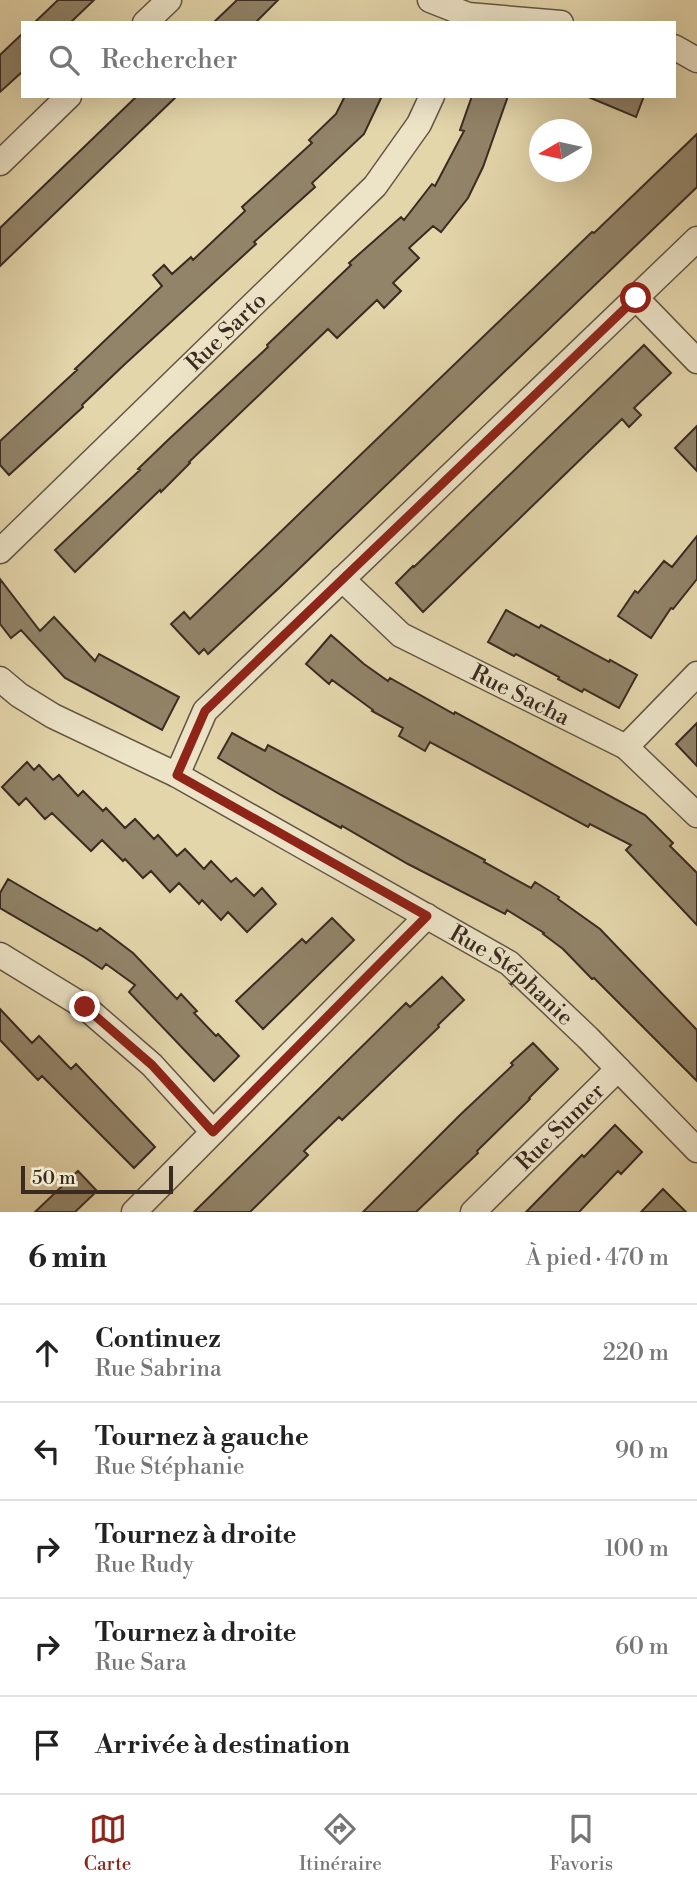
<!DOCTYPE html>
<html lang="fr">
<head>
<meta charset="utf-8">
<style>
	body { margin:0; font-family:"Libre Bodoni",serif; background:#f6f6f6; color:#222 }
	.compass { position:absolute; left:529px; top:119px; width:63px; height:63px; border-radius:50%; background:#fff; box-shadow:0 7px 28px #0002; rotate:261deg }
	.scale { position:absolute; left:21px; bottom:18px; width:152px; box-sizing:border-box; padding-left:7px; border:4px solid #3a2b22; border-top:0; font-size:19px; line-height:24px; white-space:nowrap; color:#3a2b22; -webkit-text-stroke:5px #ede4c8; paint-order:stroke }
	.stop { position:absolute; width:21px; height:21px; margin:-16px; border:5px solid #8f2418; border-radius:50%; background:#fff }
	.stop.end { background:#8f2418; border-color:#fff; box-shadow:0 2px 7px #0008 }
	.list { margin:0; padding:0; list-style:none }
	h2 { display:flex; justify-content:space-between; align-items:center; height:91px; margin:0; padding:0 28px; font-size:30px }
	h2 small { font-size:23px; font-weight:400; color:#767676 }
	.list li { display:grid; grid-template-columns:46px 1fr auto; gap:21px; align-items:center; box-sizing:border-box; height:98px; padding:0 28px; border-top:2px solid #e0e0e0 }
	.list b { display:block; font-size:26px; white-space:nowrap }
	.list p { margin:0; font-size:23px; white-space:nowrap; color:#767676 }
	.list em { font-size:23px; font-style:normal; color:#767676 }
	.icon { flex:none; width:38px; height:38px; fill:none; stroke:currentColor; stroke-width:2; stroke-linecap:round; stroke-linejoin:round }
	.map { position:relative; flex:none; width:697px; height:1212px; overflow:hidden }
	.search { position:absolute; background:#fff; box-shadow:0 7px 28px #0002; left:21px; right:21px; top:21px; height:77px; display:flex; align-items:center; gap:18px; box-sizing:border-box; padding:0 24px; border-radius:0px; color:#767676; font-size:26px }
	.sheet { height:581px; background:#fff }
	nav { display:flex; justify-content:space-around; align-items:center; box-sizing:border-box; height:98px; border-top:2px solid #e0e0e0; background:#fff; font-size:19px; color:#767676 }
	nav a { display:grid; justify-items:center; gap:4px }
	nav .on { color:#8f2418 }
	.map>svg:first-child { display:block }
</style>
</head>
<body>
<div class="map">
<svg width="697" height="1212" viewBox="0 0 697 1212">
	<rect width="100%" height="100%" fill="#e4d6ab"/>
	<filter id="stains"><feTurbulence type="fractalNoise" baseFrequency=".00286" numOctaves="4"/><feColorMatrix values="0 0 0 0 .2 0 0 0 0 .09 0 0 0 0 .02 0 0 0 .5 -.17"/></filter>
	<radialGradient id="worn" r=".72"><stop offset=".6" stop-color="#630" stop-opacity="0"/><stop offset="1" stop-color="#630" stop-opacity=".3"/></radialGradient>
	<path fill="#928469" stroke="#3a2b22" stroke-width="2" d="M 58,0 L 94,0 L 70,23 L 34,23 Z
		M 237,0 L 278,0 L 255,23 L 213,23 Z
		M 23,33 L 23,71 L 0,92 L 0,55 Z
		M 137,96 L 177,96 L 0,266 L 0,228 Z
		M 345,96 L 382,96 L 364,134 L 312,183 L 315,187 L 254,242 L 256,244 L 125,364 L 82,405 L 83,407 L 9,475 L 0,465 L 0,441 L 77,370 L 75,369 L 162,286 L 153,275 L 164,265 L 172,274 L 191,257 L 193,260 L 245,211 L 242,207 L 312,143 L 309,140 L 336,114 Z
		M 472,96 L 508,96 L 483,167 L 468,198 L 441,232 L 433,226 L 409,248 L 419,258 L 393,283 L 401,291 L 384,308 L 377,300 L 337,338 L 328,329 L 189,462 L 190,463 L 161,492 L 160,490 L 75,572 L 55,550 L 140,470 L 138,469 L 168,440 L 268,347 L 267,345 L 351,265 L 349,263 L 401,217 L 404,220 L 432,184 L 435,186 L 464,131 L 460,130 Z
		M 586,96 L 644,96 L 636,117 Z
		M 697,134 L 697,187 L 279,588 L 208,654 L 204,649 L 199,654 L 171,624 L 184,612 L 190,619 L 592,232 L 594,233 Z
		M 644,345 L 671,373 L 634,408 L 641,415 L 629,427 L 622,419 L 423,612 L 396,583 L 413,566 L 414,567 Z
		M 697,426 L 697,471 L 675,448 Z
		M 697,536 L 697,579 L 673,609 L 671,608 L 651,638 L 618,616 L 635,591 L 638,593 L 664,561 L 672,567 Z
		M 0,579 L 40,631 L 54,617 L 95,661 L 99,654 L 179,697 L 162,730 L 65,678 L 21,630 L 11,638 L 0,624 Z
		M 506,610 L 539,628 L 541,625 L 609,662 L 610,660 L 637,675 L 619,708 L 584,689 L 582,692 L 558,679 L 559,677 L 516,654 L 514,656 L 488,642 Z
		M 331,635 L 364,664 L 388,681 L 390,678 L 454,714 L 455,712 L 645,815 L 673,843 L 670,846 L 697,873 L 697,925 L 626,850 L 631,845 L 590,824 L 588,827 L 430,742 L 425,751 L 399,736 L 403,728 L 372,711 L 373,710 L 332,680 L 329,684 L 306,664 Z
		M 697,723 L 697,766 L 676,744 Z
		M 232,733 L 265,751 L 268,745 L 485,860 L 484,862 L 531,888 L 535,882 L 559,897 L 558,899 L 600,929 L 697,1030 L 697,1081 L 594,978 L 592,979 L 563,949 L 543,934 L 544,933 L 507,910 L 505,914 L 408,864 L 342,826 L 341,828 L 281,795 L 218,758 Z
		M 27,762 L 34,770 L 39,765 L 53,780 L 59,775 L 78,796 L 83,791 L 103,811 L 106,808 L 125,828 L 135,819 L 154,839 L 158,835 L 177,856 L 185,849 L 204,869 L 211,861 L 231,882 L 236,878 L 254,896 L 262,888 L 276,904 L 247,932 L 228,912 L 221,920 L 202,900 L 199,904 L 179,883 L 170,892 L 151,871 L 143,878 L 125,859 L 123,861 L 102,840 L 91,851 L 52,813 L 45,819 L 26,798 L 19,805 L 2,787 Z
		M 8,879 L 97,931 L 100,928 L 133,953 L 177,999 L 181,994 L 197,1011 L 194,1013 L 216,1036 L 218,1034 L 239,1056 L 214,1081 L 129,992 L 135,985 L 106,964 L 102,969 L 84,957 L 0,908 L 0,893 Z
		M 332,918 L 354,940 L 263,1029 L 236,1001 L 302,939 L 306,943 Z
		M 442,977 L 464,1000 L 438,1025 L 439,1027 L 363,1100 L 342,1120 L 339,1117 L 304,1151 L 308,1155 L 250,1212 L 194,1212 L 406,1003 L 410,1007 Z
		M 0,1009 L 32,1043 L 39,1036 L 71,1069 L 76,1064 L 155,1147 L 134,1168 L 42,1076 L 38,1080 L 0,1040 Z
		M 533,1043 L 558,1069 L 529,1098 L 530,1099 L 477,1151 L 478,1153 L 416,1212 L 363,1212 L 460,1115 L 513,1065 L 511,1063 Z
		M 615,1125 L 642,1152 L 621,1174 L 618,1171 L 579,1212 L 526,1212 L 582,1155 L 584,1157 Z
		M 78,1171 L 97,1191 L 75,1212 L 35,1212 Z
		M 663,1189 L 686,1212 L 641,1212 Z"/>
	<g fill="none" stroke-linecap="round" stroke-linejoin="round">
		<defs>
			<g id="street">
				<path d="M 430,0 L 468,15 L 561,23"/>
				<path d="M 145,23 L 169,0"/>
				<path d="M 674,47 L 697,60"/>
				<path d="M 0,163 L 69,96"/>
				<path d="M 636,298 L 697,361"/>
				<path id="s1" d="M 0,551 L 375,186 L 419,124 L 432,96"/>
				<path id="s2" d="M 342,579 L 401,635 L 626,747 L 697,815"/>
				<path id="s3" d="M 0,679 L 19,695 L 53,716 L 177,775 L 509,963 L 588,1038 L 697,1150"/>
				<path d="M 626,747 L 697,674"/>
				<path d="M 177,775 L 205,711 L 697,239"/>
				<path d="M 0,955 L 85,1007 L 152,1065 L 213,1132"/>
				<path d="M 134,1212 L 427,916"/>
				<path id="s4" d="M 473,1212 L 618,1069"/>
			</g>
		</defs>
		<use href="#street" stroke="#645644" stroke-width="27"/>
		<use href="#street" stroke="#ede4c8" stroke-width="24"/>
	</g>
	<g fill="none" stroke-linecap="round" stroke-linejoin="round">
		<path stroke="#8f2418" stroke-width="9" d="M 85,1007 L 152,1065 L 213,1132 L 427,916 L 177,775 L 205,711 L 636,298"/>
	</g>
	<g text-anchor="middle" stroke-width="7" stroke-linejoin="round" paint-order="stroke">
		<g font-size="23" fill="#3a2b22" stroke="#ede4c8">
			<text dy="8" stroke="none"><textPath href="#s1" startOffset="315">Rue Sarto</textPath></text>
			<text dy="8" stroke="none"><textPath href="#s2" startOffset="215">Rue Sacha</textPath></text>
			<text dy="8" stroke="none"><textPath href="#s3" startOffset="593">Rue Stéphanie</textPath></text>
			<text dy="8" stroke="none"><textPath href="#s4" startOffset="122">Rue Sumer</textPath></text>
		</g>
	</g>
	<rect width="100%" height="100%" filter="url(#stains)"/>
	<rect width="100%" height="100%" fill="url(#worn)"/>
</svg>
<svg class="compass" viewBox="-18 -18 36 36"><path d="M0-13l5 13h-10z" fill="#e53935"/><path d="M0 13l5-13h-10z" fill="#767676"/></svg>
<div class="scale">50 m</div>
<div class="stop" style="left:636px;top:298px"></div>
<div class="stop end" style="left:85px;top:1007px"></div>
<div class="search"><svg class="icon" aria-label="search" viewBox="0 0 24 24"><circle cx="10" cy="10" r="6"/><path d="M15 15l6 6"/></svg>Rechercher</div>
</div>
<section class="sheet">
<h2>6 min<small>À pied · 470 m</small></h2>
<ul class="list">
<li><svg class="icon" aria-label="ahead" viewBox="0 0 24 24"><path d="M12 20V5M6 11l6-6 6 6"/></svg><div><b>Continuez</b><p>Rue Sabrina</p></div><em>220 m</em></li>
<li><svg class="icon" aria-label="left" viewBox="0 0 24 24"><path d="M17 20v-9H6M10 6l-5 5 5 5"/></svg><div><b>Tournez à gauche</b><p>Rue Stéphanie</p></div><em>90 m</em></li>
<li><svg class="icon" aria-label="right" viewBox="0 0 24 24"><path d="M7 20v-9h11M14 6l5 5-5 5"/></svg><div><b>Tournez à droite</b><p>Rue Rudy</p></div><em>100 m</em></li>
<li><svg class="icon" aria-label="right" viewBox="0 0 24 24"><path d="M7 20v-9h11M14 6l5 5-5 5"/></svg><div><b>Tournez à droite</b><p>Rue Sara</p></div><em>60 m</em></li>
<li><svg class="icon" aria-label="arrive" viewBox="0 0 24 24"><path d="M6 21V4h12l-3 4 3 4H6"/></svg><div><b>Arrivée à destination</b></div></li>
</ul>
</section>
<nav>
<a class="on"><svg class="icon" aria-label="map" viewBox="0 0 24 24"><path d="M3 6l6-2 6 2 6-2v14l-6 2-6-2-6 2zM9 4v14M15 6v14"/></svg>Carte</a>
<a><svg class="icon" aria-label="directions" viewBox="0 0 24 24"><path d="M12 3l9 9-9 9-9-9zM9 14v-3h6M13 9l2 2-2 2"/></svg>Itinéraire</a>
<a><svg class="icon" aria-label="saved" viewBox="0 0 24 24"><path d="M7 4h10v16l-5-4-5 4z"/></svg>Favoris</a>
</nav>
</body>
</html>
